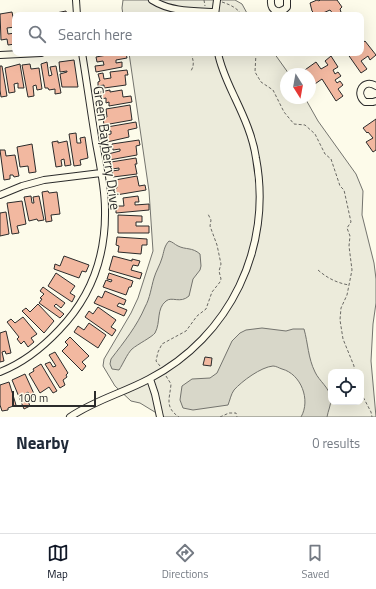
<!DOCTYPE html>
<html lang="en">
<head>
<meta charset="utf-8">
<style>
	body { margin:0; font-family:"Titillium Web",sans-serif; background:#f6f6f7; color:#1f2937 }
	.controls { position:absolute; right:12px; bottom:12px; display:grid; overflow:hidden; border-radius:8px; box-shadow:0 4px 16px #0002 }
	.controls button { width:36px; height:36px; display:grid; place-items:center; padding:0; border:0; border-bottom:1px solid #e0e1e3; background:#fff; color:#1f2937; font:20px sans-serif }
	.compass { position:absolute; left:280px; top:68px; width:36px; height:36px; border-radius:50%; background:#fff; box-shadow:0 4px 16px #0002; rotate:169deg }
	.scale { position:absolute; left:12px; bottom:10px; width:84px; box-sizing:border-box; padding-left:4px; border:2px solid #2b2b2b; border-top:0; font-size:11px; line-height:14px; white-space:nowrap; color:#2b2b2b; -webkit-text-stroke:3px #fdfbea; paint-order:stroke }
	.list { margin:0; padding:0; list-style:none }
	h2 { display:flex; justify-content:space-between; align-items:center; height:52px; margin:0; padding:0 16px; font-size:17px }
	h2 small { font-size:13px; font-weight:400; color:#747a83 }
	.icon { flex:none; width:22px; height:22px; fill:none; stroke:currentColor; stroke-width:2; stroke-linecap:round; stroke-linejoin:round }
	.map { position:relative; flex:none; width:376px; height:417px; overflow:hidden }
	.search { position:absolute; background:#fff; box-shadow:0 4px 16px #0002; left:12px; right:12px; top:12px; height:44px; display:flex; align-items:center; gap:10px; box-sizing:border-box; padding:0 14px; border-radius:8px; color:#747a83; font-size:15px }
	.sheet { height:116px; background:#fff }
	nav { display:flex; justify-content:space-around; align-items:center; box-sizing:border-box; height:56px; border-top:1px solid #e0e1e3; background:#fff; font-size:11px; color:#747a83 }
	nav a { display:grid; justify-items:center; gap:2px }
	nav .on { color:#111827 }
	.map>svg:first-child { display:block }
</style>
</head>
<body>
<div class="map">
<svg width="376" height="417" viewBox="0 0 376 417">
	<rect width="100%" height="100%" fill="#fdfbea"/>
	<path fill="#ecebdb" stroke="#74746e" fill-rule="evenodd" d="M 123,0 L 235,0 L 242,4 L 248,15 L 123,15 L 122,8 Z
		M 129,53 L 274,53 L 289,74 L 286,74 L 286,98 L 305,98 L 318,121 L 356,174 L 363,191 L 362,215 L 374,263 L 376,279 L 376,303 L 373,324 L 371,361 L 376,417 L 163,417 L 140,403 L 131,401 L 115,386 L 103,366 L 104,359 L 131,313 L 138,298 L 153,251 L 149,191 ZM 331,372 L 361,372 L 361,402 L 331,402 Z"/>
	<path fill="#d8d7c9" stroke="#74746e" d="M 169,241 C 173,242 174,244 178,246 C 186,250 192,247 200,254 L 201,266 L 200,270 L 193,279 L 189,296 C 180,304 172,296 166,301 C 156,309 161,322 155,333 C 152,337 138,344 132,349 C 127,354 123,364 119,370 L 112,369 L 110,364 L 111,359 C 124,342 137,326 145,307 C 150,298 151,288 154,278 C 156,271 160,265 162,258 C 164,252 164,246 169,241 Z
		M 262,328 L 286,331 L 293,329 L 304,329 C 308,343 308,358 315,372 C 319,381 330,388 331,399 C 331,405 328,411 327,417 L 301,417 C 311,400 301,374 282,369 C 279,368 276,366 273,366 C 261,367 242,381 234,390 C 231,394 230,400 228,405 L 193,410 L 183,408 L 180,400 L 182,386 L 192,379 L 210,378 L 217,373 L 232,341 L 240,333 L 246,330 Z"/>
	<path fill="#f2b8a0" stroke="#2b2b2b" d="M 317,0 L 319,1 L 320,0 L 337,0 L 342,7 L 340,9 L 341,12 L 336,15 L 334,15 L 330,10 L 323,13 L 323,15 L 316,15 L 312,11 L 310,3 Z
		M 66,11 L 67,15 L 51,15 L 51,14 Z
		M 12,12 L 15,27 L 7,28 L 8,34 L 15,33 L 15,44 L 8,45 L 7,39 L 1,40 L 0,14 Z
		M 365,41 L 376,55 L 370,60 L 368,56 L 361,61 L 367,69 L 361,73 L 347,53 L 361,53 L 361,48 L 363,46 L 361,44 Z
		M 118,53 L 126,53 L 127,58 L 116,60 L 116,63 L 122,62 L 122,67 L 96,72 L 95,66 L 104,65 L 103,61 L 97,62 L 96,57 Z
		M 331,56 L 338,67 L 333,70 L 335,74 L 338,72 L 341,76 L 335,80 L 337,83 L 340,81 L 343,85 L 338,89 L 343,96 L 336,101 L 322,79 L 312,86 L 310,83 L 310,74 L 304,74 L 302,72 L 316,62 L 321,69 L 328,65 L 325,61 Z
		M 74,60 L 78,87 L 62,87 L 60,74 L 67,72 L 67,71 L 60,72 L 59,62 Z
		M 47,62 L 49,76 L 52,75 L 50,67 L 56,66 L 61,93 L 55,94 L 55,89 L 49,90 L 48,88 L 45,88 L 41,64 Z
		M 20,64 L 24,88 L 18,88 L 18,83 L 14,84 L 15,92 L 9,93 L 5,68 Z
		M 30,64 L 31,69 L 39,68 L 42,89 L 37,90 L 36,85 L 33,86 L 34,96 L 28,97 L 22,65 Z
		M 0,66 L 2,66 L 7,96 L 1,97 L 0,90 Z
		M 127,70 L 128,75 L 125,75 L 126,85 L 104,88 L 104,85 L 98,86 L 98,82 L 100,81 L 98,74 L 103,73 L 104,79 L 111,78 L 110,72 Z
		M 110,90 L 110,92 L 122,90 L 123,97 L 131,96 L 132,102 L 109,106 L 109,102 L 106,103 L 106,98 L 101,99 L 100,92 Z
		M 130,105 L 132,120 L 104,125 L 103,118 L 107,117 L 106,109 Z
		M 376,119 L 376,150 L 373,152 L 366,142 L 373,138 L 368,132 L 367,133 L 363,128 Z
		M 136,122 L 137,128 L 128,130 L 129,137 L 107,142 L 106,135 L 111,134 L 111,131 L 107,131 L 107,127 Z
		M 76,133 L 77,143 L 81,143 L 80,138 L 85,137 L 88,158 L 80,160 L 81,165 L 74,166 L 69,134 Z
		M 139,140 L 140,145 L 136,146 L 137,155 L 109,160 L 108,154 L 120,151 L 120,149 L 113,150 L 112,144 Z
		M 58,141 L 58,143 L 67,141 L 71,165 L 65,166 L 64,159 L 61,160 L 62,166 L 56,167 L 52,142 Z
		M 32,144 L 36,172 L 29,173 L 28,166 L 20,167 L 17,147 Z
		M 0,150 L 5,150 L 6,156 L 15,155 L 19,176 L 14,177 L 13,175 L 10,175 L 10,179 L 4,180 Z
		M 136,158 L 137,164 L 135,164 L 137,174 L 113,177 L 112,171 L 119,170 L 119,168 L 112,169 L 111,162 Z
		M 137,176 L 139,186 L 145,185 L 146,190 L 116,195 L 115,188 L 117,188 L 115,180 Z
		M 48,191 L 49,193 L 57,192 L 60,214 L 51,215 L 52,221 L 46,222 L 42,192 Z
		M 31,196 L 32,203 L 34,203 L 33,197 L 39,196 L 44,220 L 38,221 L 37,219 L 29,221 L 24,197 Z
		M 138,196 L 139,202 L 135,202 L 135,205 L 149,204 L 149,210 L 116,213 L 116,206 L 124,206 L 123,198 Z
		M 22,201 L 26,224 L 17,226 L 19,233 L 12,234 L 7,203 Z
		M 6,212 L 9,234 L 0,236 L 0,213 Z
		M 118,215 L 142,216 L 142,222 L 136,222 L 136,226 L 149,226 L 149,233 L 118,233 Z
		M 117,237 L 147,239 L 147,245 L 142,245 L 141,254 L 118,252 L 119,246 L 116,245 Z
		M 64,256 L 89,265 L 86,272 L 82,271 L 79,278 L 54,269 L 55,264 L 60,266 Z
		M 113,256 L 132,261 L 132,259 L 140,261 L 138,266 L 133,265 L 131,270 L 142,273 L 140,279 L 109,270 Z
		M 56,273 L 75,286 L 70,293 L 75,296 L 72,302 L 48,286 Z
		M 109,273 L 133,281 L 131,287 L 129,287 L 126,295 L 103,287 L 106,280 L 111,282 L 112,280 L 107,279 Z
		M 43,287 L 65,303 L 61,308 L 56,304 L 54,306 L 64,314 L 60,318 L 39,303 L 42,299 L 40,298 L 44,294 L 40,291 Z
		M 105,291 L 126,300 L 124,305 L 119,303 L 117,306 L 127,310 L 124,316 L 94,303 L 98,296 L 102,298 Z
		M 38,304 L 54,321 L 44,333 L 22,311 L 26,308 L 30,312 Z
		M 98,307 L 116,320 L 111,327 L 116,330 L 112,336 L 85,317 L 89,311 L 93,314 Z
		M 23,317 L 37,334 L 31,338 L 34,342 L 28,347 L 24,341 L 21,344 L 17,339 L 19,337 L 7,322 L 11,319 L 15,323 Z
		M 89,323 L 106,335 L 98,348 L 74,332 L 78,326 L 84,330 Z
		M 6,331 L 11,353 L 6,354 L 5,351 L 2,352 L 4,361 L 0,362 L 0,333 Z
		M 70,337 L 89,356 L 82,362 L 86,366 L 82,371 L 62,351 L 68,345 L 65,342 Z
		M 55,352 L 68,373 L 66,375 L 67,377 L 63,380 L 65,385 L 60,388 L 45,364 L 50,362 L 53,367 L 56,366 L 49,355 Z
		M 205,357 L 212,358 L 211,366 L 203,365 Z
		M 41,364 L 57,391 L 53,393 L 49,387 L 40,393 L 29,374 L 34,371 L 33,369 Z
		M 25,374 L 35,396 L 31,398 L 28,392 L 25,394 L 30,406 L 24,409 L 12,380 Z
		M 9,382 L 16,405 L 8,408 L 8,410 L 2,411 L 0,405 L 0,385 Z"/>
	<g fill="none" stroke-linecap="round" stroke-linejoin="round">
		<defs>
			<path id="minor" d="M 76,0 L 77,15
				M 152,0 C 171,12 193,11 215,12
				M 271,0 C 270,11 280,15 287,7 L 287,0
				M 215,15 L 217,0
				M 0,55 L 41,53
				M 376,86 C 364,78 354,93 365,102 L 373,102 L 376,101
				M 0,195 L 22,186 L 44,180 L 101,173
				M 0,372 C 23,363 42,348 59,330 C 91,297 106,255 105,209 C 105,187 100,165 96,143 C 91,113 87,83 82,53
				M 150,379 L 155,394 L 160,417
				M 70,417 C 95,400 123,393 149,379 C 230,337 273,247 256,158 C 253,137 244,117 235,98 C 228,83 221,69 218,53"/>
		</defs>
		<use href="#minor" stroke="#2b2b2b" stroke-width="8"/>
		<path stroke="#6a6964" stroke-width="1" stroke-dasharray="3 2" stroke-linecap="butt" d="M 204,0 L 205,6
			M 222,2 C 231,5 237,8 242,15
			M 191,53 C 193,60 195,64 191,71
			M 256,53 L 255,72 L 261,82 L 273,90 L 284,112 L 294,124 L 305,125 L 315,134 L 325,154 L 331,159 L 340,186 L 344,190 L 351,222 L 347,228 L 350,236 L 349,246 L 352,270 L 347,295 L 341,308 L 340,320 L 343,339 L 354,366 L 354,372
			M 318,270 C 327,278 337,283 349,285
			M 160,366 L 156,361 L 158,352 L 162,344 L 186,331 L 197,316 L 206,309 L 212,292 L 220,282 L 221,279 L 219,271 L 221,264 L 217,245 L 210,226 L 211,220 L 208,214
			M 166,376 L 171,384 C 170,398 164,407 179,417
			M 361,393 L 371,412 L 372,417
			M 220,417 L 229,413 L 236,413 L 237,417"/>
		<use href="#minor" stroke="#fdfbea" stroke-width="6"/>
	</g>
	<g text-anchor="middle" stroke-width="3" stroke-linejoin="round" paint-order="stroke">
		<g font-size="14" fill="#2b2b2b" stroke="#fdfbea">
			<text transform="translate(107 148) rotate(82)" y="5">Green Bayberry Drive</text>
		</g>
	</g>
</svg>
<div class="controls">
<button><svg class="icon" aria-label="locate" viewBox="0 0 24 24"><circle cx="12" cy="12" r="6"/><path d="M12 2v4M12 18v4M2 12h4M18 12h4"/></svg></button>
</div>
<svg class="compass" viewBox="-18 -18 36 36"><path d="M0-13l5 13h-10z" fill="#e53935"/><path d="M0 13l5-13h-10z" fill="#747a83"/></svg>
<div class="scale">100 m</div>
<div class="search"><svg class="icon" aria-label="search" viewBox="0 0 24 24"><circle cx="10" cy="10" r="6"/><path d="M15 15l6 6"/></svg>Search here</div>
</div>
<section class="sheet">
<h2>Nearby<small>0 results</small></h2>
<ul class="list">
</ul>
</section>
<nav>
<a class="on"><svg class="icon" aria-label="map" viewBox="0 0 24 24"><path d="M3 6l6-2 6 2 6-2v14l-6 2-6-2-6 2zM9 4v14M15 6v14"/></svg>Map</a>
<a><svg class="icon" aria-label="directions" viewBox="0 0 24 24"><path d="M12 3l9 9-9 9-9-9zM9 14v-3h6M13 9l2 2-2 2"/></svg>Directions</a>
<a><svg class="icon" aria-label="saved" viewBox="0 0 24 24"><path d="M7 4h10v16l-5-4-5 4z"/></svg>Saved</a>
</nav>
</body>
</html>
